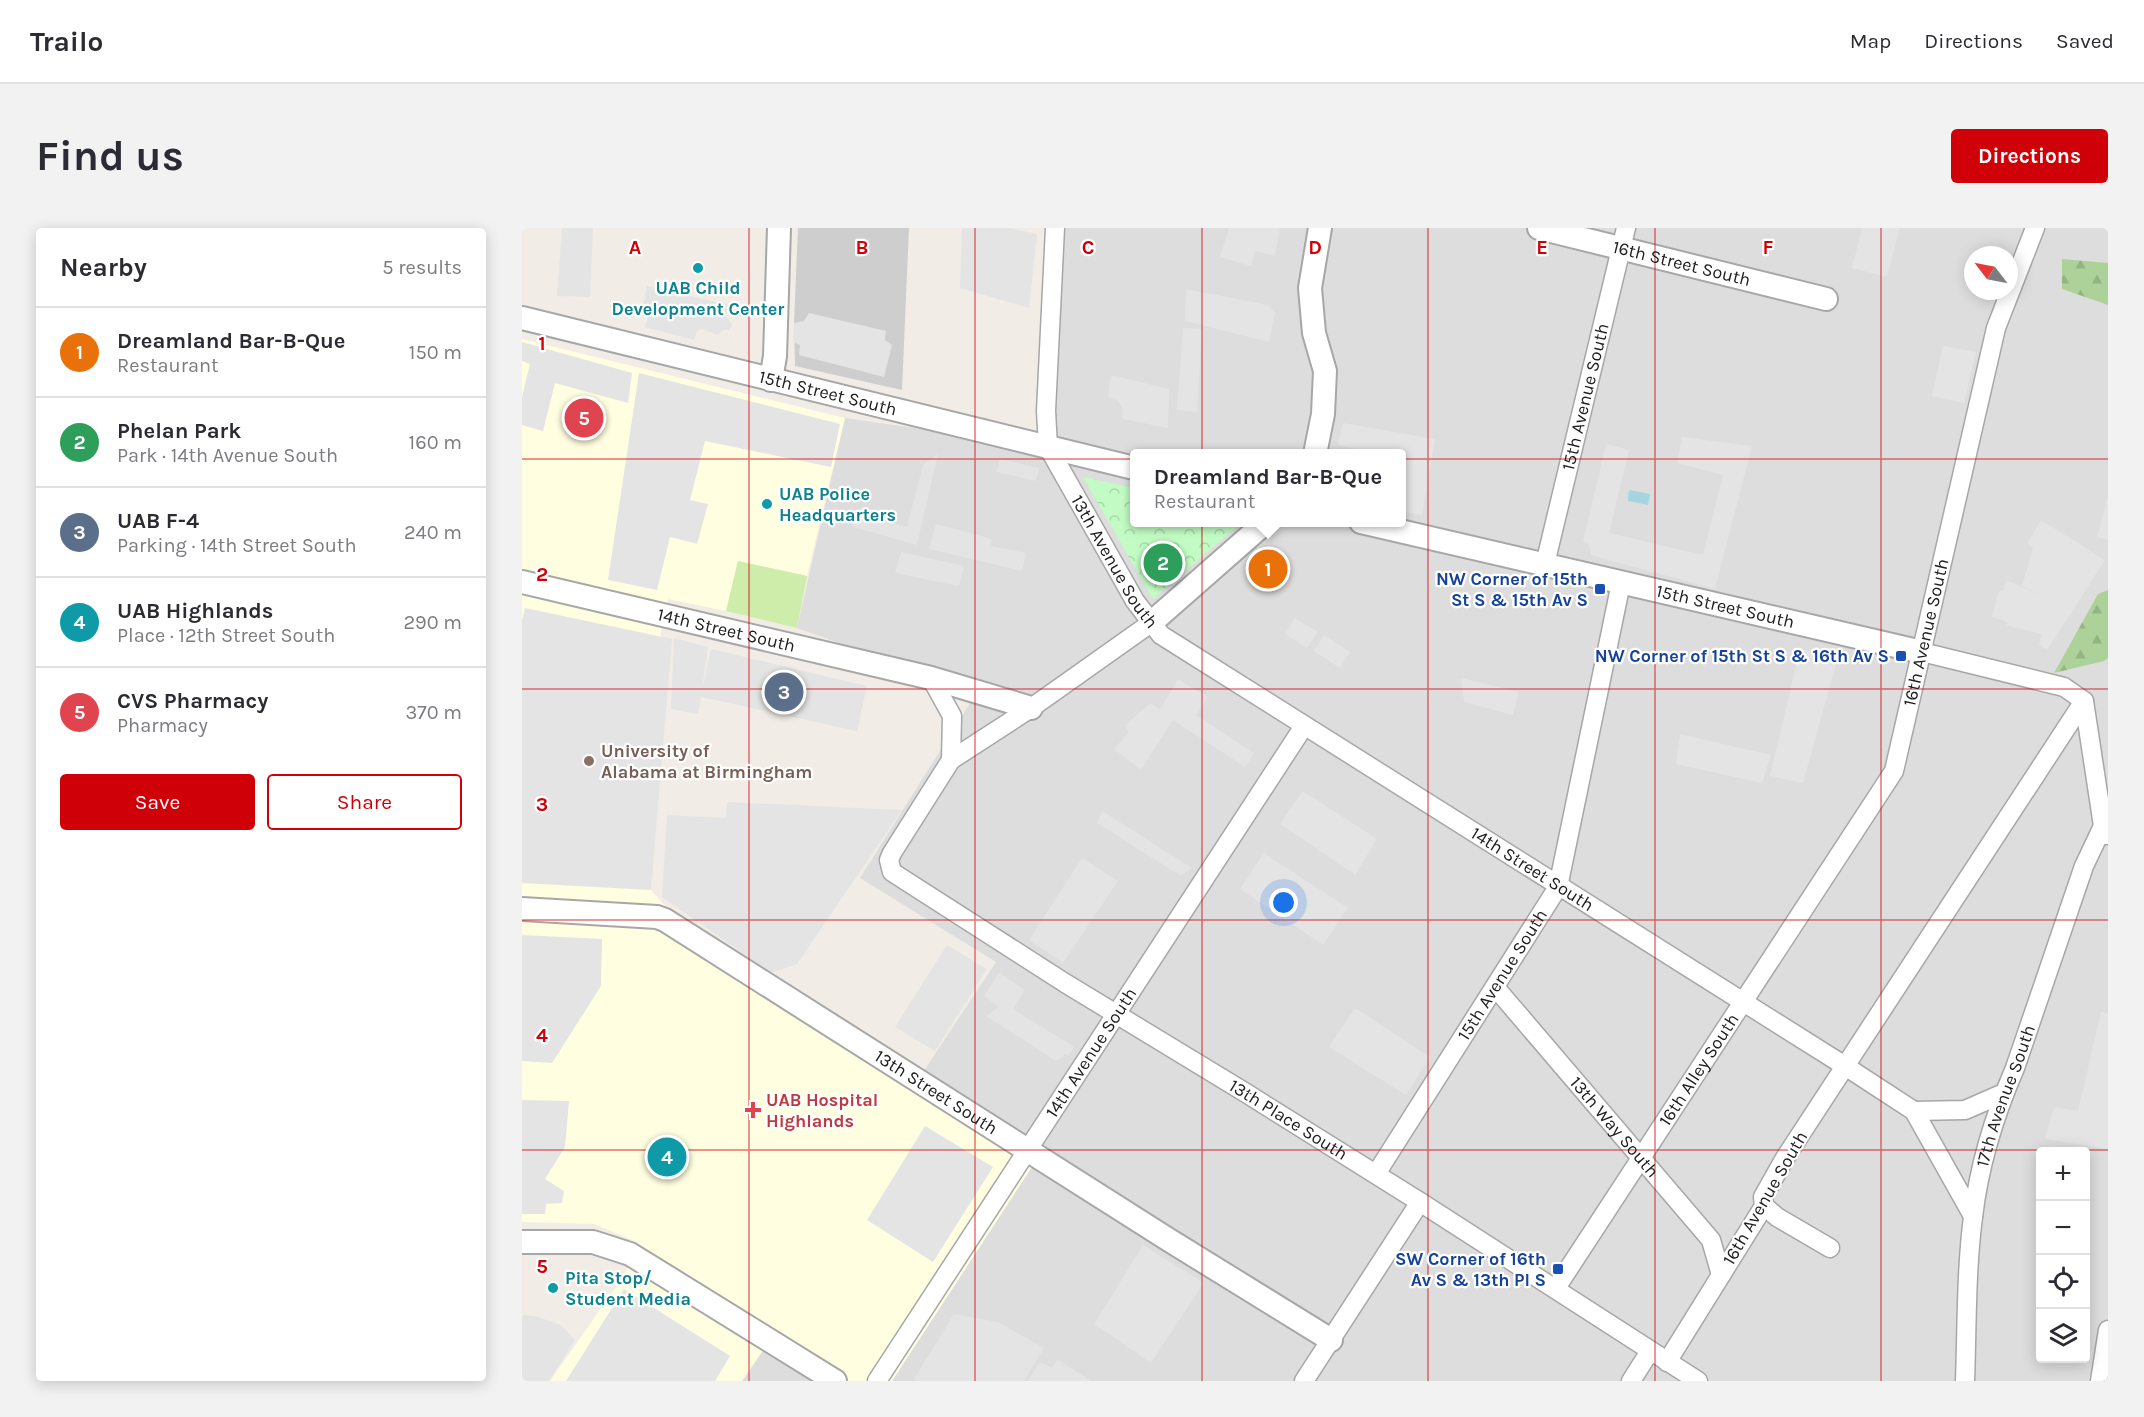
<!DOCTYPE html>
<html lang="en">
<head>
<meta charset="utf-8">
<style>
	body { margin:0; font-family:Karla,sans-serif; background:#f2f2f3; color:#2b2b33 }
	.controls { position:absolute; right:18px; bottom:18px; display:grid; overflow:hidden; border-radius:6px; box-shadow:0 3px 15px #0003 }
	.controls button { width:54px; height:54px; display:grid; place-items:center; padding:0; border:0; border-bottom:2px solid #e1e1e2; background:#fff; color:#2b2b33; font:30px sans-serif }
	.compass { position:absolute; left:1442px; top:18px; width:54px; height:54px; border-radius:50%; background:#fff; box-shadow:0 3px 15px #0003; rotate:302deg }
	.you { position:absolute; left:762px; top:675px; width:21px; height:21px; margin:-15px; border:4px solid #fff; border-radius:50%; background:#1a73e8; box-shadow:0 0 0 9px #1a73e833 }
	.badge { display:grid; place-items:center; width:39px; height:39px; border-radius:50%; background:#d00009; color:#fff; font-size:20px; font-weight:700 }
	.pin { position:absolute; translate:-50% -50%; border:3px solid #fff; box-shadow:0 2px 6px #0006 }
	.popup { position:absolute; left:608px; top:221px; width:276px; height:78px; box-sizing:border-box; display:grid; place-content:center; border-radius:6px; background:#fff; filter:drop-shadow(0 2px 4px #0005); font-size:20px; white-space:nowrap; color:#7c7c81 }
	.popup b { font-size:22px; color:#2b2b33 }
	.popup::after { content:''; position:absolute; left:50%; top:100%; margin-left:-12px; border:12px solid transparent; border-top-color:#fff }
	.list { margin:0; padding:0; list-style:none }
	h2 { display:flex; justify-content:space-between; align-items:center; height:78px; margin:0; padding:0 24px; font-size:26px }
	h2 small { font-size:20px; font-weight:400; color:#7c7c81 }
	.list li { display:grid; grid-template-columns:39px 1fr auto; gap:18px; align-items:center; box-sizing:border-box; height:90px; padding:0 24px; border-top:2px solid #e1e1e2 }
	.list b { display:block; font-size:22px; white-space:nowrap }
	.list p { margin:0; font-size:20px; white-space:nowrap; color:#7c7c81 }
	.list em { font-size:20px; font-style:normal; color:#7c7c81 }
	.actions { display:flex; gap:12px; padding:18px 24px }
	.actions a { flex:1; padding:14px 0; border:2px solid #d00009; border-radius:6px; text-align:center; font-size:21px; color:#d00009 }
	.actions .main { background:#d00009; color:#fff }
	.icon { flex:none; width:33px; height:33px; fill:none; stroke:currentColor; stroke-width:2; stroke-linecap:round; stroke-linejoin:round }
	.map { position:relative; flex:none; width:1586px; height:1153px; overflow:hidden; border-radius:6px }
	header { display:flex; align-items:center; gap:36px; box-sizing:border-box; height:84px; padding:0 30px; background:#fff; border-bottom:2px solid #e1e1e2 }
	header strong { font-size:28px }
	nav { display:flex; gap:33px; margin-inline-start:auto; font-size:21px }
	.intro { display:flex; align-items:center; justify-content:space-between; box-sizing:border-box; height:144px; padding:0 36px }
	h1 { margin:0; font-size:42px }
	.button { padding:15px 27px; border-radius:6px; background:#d00009; color:#fff; font-size:21px; font-weight:700 }
	main { display:flex; gap:36px; padding:0 36px }
	aside { flex:1; background:#fff; border-radius:6px; box-shadow:0 3px 15px #0003 }
	.map>svg:first-child { display:block }
</style>
</head>
<body>
<header>
<strong>Trailo</strong>
<nav><a>Map</a><a>Directions</a><a>Saved</a></nav>
</header>
<div class="intro"><h1>Find us</h1><a class="button">Directions</a></div>
<main>
<aside>
<h2>Nearby<small>5 results</small></h2>
<ul class="list">
<li><span class="badge" style="background:#e8710a">1</span><div><b>Dreamland Bar-B-Que</b><p>Restaurant</p></div><em>150 m</em></li>
<li><span class="badge" style="background:#2e9e5b">2</span><div><b>Phelan Park</b><p>Park · 14th Avenue South</p></div><em>160 m</em></li>
<li><span class="badge" style="background:#5c6f8a">3</span><div><b>UAB F-4</b><p>Parking · 14th Street South</p></div><em>240 m</em></li>
<li><span class="badge" style="background:#0f9aa8">4</span><div><b>UAB Highlands</b><p>Place · 12th Street South</p></div><em>290 m</em></li>
<li><span class="badge" style="background:#e0444e">5</span><div><b>CVS Pharmacy</b><p>Pharmacy</p></div><em>370 m</em></li>
</ul>
<div class="actions"><a class="main">Save</a><a>Share</a></div>
</aside>
<div class="map">
<svg width="1586" height="1153" viewBox="0 0 1586 1153">
	<defs>
		<pattern id="forest-firs" width="22" height="20" patternUnits="userSpaceOnUse" patternTransform="scale(1.5)"><rect width="22" height="20" fill="#acd299"/><path d="M5 1l3.5 6h-7zM16 11l3.5 6h-7z" fill="#94b484"/></pattern>
		<pattern id="park-crowns" width="20" height="18" patternUnits="userSpaceOnUse" patternTransform="scale(1.5)"><rect width="20" height="18" fill="#c2fcc4"/><path d="M2 6a3 3 0 1 1 6 0M12 15a3 3 0 1 1 6 0" fill="none" stroke="#a6d8a8"/></pattern>
	</defs>
	<rect width="100%" height="100%" fill="#f1ede6"/>
	<path fill="#dedddd" fill-rule="evenodd" d="M 533,0 L 1586,0 L 1586,1153 L 370,1153 L 523,919 L 401,844 L 474,734 L 338,650 L 455,464 L 275,400 L 323,190 L 526,219 ZM 1451,27 L 1487,27 L 1487,63 L 1451,63 ZM 612,226 L 879,226 L 879,294 L 612,294 ZM 1518,924 L 1564,924 L 1564,1130 L 1518,1130 Z
		M 242,1121 L 289,1153 L 220,1153 Z"/>
	<path fill="#fffee1" d="M 0,111 L 323,190 L 285,348 L 216,333 L 204,383 L 146,371 L 139,403 L 129,662 L 141,676 L 401,844 L 523,919 L 370,1153 L 289,1153 L 242,1121 L 220,1153 L 28,1153 L 103,1046 L 115,1014 L 72,996 L 0,994 Z"/>
	<path fill="#cecece" d="M 276,0 L 387,0 L 380,162 L 273,138 L 272,95 Z"/>
	<path fill="#ceedaa" d="M 216,333 L 285,348 L 275,400 L 204,383 Z"/>
	<path fill="url(#forest-firs)" d="M 1540,31 L 1586,35 L 1586,77 L 1540,61 Z
		M 1586,362 L 1586,430 L 1582,433 L 1532,445 L 1576,366 Z"/>
	<path fill="url(#park-crowns)" d="M 561,249 L 612,260 L 612,294 L 719,295 L 631,371 Z"/>
	<path fill="#e4e4e4" d="M 40,0 L 71,0 L 68,69 L 35,68 Z
		M 440,0 L 487,0 L 515,6 L 507,80 L 438,60 Z
		M 707,0 L 758,0 L 753,28 L 733,23 L 729,38 L 698,29 Z
		M 1340,0 L 1378,0 L 1365,49 L 1330,40 Z
		M 125,58 L 207,77 L 204,89 L 210,96 L 207,102 L 200,102 L 196,107 L 179,101 L 175,103 L 172,112 L 123,99 L 126,89 L 121,78 Z
		M 664,61 L 746,77 L 753,85 L 747,114 L 663,93 Z
		M 287,85 L 364,103 L 363,112 L 370,117 L 362,149 L 277,127 L 278,117 L 271,114 L 272,95 L 282,93 Z
		M 661,100 L 680,101 L 675,184 L 655,182 Z
		M 0,114 L 110,145 L 106,175 L 33,155 L 21,203 L 0,197 L 0,169 L 8,136 L 0,133 Z
		M 1421,118 L 1454,124 L 1442,175 L 1410,168 Z
		M 117,145 L 318,196 L 309,239 L 183,213 L 168,272 L 186,276 L 175,316 L 148,309 L 135,362 L 86,352 Z
		M 589,147 L 647,161 L 646,200 L 601,191 L 600,179 L 595,171 L 586,169 Z
		M 821,195 L 913,211 L 900,287 L 880,283 L 880,248 L 883,233 L 880,232 L 879,226 L 853,225 L 816,217 Z
		M 1160,209 L 1230,218 L 1193,361 L 1069,327 L 1067,316 L 1061,314 L 1084,216 L 1107,222 L 1087,305 L 1181,327 L 1201,247 L 1155,235 Z
		M 416,226 L 395,317 L 331,299 L 327,283 L 385,299 L 401,237 Z
		M 478,231 L 517,240 L 514,253 L 475,244 Z
		M 1586,268 L 1586,312 L 1575,309 Z
		M 1519,292 L 1583,332 L 1525,422 L 1517,416 L 1520,406 L 1484,397 L 1486,394 L 1470,389 L 1477,363 L 1481,363 L 1484,352 L 1525,370 L 1500,358 L 1511,320 L 1505,315 Z
		M 414,296 L 470,311 L 469,318 L 504,325 L 500,343 L 407,321 Z
		M 379,324 L 442,338 L 437,358 L 373,345 Z
		M 3,380 L 150,411 L 129,662 L 0,655 L 0,392 Z
		M 773,390 L 796,404 L 785,420 L 763,406 Z
		M 802,407 L 828,424 L 818,440 L 792,423 Z
		M 152,410 L 186,419 L 180,462 L 189,421 L 345,458 L 335,503 L 179,469 L 176,486 L 149,481 Z
		M 1278,421 L 1316,429 L 1281,555 L 1248,548 Z
		M 939,450 L 997,464 L 991,487 L 942,474 Z
		M 656,451 L 686,469 L 674,487 L 732,525 L 723,539 L 651,492 L 619,542 L 592,521 L 607,504 L 602,498 L 629,475 L 638,482 Z
		M 1158,506 L 1249,527 L 1240,555 L 1154,536 Z
		M 781,563 L 855,611 L 833,647 L 758,596 Z
		M 205,574 L 380,582 L 275,736 L 249,745 L 140,669 L 145,587 L 204,590 Z
		M 580,583 L 670,640 L 659,648 L 575,595 Z
		M 742,625 L 826,680 L 801,717 L 718,661 Z
		M 560,630 L 596,653 L 541,735 L 507,712 Z
		M 0,707 L 80,711 L 79,758 L 30,835 L 0,833 Z
		M 425,717 L 465,741 L 413,823 L 373,799 Z
		M 477,744 L 503,762 L 491,781 L 552,819 L 546,828 L 543,826 L 534,833 L 464,788 L 477,779 L 462,768 Z
		M 833,780 L 908,829 L 884,867 L 807,819 Z
		M 1579,784 L 1586,785 L 1586,921 L 1523,911 L 1532,879 L 1556,883 Z
		M 0,872 L 47,873 L 43,919 L 23,951 L 42,963 L 40,975 L 24,976 L 23,986 L 0,986 Z
		M 403,898 L 471,939 L 411,1034 L 345,992 Z
		M 621,1017 L 682,1055 L 629,1135 L 572,1096 Z
		M 102,1061 L 208,1128 L 193,1153 L 44,1153 Z
		M 432,1086 L 476,1094 L 522,1120 L 502,1153 L 396,1153 L 392,1151 Z
		M 0,1087 L 13,1088 L 39,1097 L 53,1112 L 27,1153 L 0,1153 Z
		M 535,1132 L 536,1132 L 569,1153 L 506,1153 L 518,1134 L 530,1140 Z"/>
	<path fill="#a5d5e1" d="M 1108,262 L 1128,266 L 1126,277 L 1106,273 L 1106,266 Z"/>
	<g fill="none" stroke-linecap="round" stroke-linejoin="round">
		<defs>
			<g id="minor">
				<path id="s1" d="M 533,0 L 524,183 L 526,219 L 613,373 L 639,407 L 1323,838 L 1392,883 L 1451,988"/>
				<path id="s2" d="M 1023,336 L 1104,0"/>
				<path id="s3" d="M 629,395 L 509,480 L 429,532 L 370,625 L 367,632 L 370,644 L 543,755 L 724,865 L 898,974 L 1176,1153"/>
				<path d="M 1400,424 L 1542,459 L 1562,473 L 1581,598 L 1585,607"/>
				<path d="M 409,450 L 430,488 L 429,532"/>
				<path id="s4" d="M 973,759 L 1189,1012 L 1199,1047"/>
				<path d="M 1392,883 L 1443,882 L 1482,865"/>
				<path id="s5" d="M 854,946 L 1036,659 L 1099,355"/>
				<path d="M 1242,978 L 1255,989 L 1308,1020"/>
				<path id="s6" d="M 1034,1060 L 1372,543 L 1474,100 L 1513,0"/>
				<path d="M 1145,1134 L 1242,978 L 1241,969 L 1263,930 L 1562,473"/>
				<path id="s7" d="M 355,1153 L 782,498"/>
				<path d="M 782,1153 L 898,974"/>
				<path d="M 1109,1153 L 1128,1123"/>
				<path id="s8" d="M 1443,1153 C 1445,1098 1444,1043 1451,989 C 1457,938 1473,886 1493,840 L 1562,638 L 1581,598"/>
				<path d="M 1578,1153 L 1586,1102"/>
			</g>
			<g id="tertiary">
				<path id="s9" d="M 1017,0 L 1304,71"/>
				<path id="s10" d="M 0,90 L 612,240"/>
				<path d="M 249,152 L 253,128 L 257,0"/>
				<path d="M 793,226 L 801,186 L 803,143 L 792,105 L 788,60 L 798,0"/>
				<path id="s11" d="M 839,294 L 1400,424"/>
				<path id="s12" d="M 0,354 L 409,450 L 509,480"/>
				<path d="M 629,395 L 744,294"/>
				<path id="s13" d="M 0,681 L 135,689 L 143,692 L 647,1012 L 809,1112"/>
				<path d="M 0,1014 L 71,1014 L 108,1026 L 313,1153"/>
			</g>
		</defs>
		<use href="#minor" stroke="#a7a7a7" stroke-width="21"/>
		<use href="#tertiary" stroke="#a7a7a7" stroke-width="26"/>
		<use href="#minor" stroke="#fff" stroke-width="18"/>
		<use href="#tertiary" stroke="#fff" stroke-width="22"/>
	</g>
	<path fill="none" stroke="#d00009" stroke-width="1.5" stroke-opacity="0.55" d="M 227,0 L 227,1153M 453,0 L 453,1153M 680,0 L 680,1153M 906,0 L 906,1153M 1133,0 L 1133,1153M 1359,0 L 1359,1153M 0,231 L 1586,231M 0,461 L 1586,461M 0,692 L 1586,692M 0,922 L 1586,922"/>
	<g fill="#0f9aa8" stroke="#fff" stroke-width="2">
		<circle cx="176" cy="40" r="6"/>
		<circle cx="245" cy="276" r="6"/>
		<circle cx="31" cy="1060" r="6"/>
	</g>
	<g fill="#1a4fb4" stroke="#fff" stroke-width="2">
		<rect x="1072" y="355" width="12" height="12" rx="3"/>
		<rect x="1373" y="422" width="12" height="12" rx="3"/>
		<rect x="1030" y="1035" width="12" height="12" rx="3"/>
	</g>
	<circle fill="#8d6e63" stroke="#fff" stroke-width="2" cx="67" cy="533" r="6"/>
	<path fill="#e0444e" stroke="#fff" stroke-width="2" d="M228 873h6v6h6v6h-6v6h-6v-6h-6v-6h6z"/>
	<g text-anchor="middle" stroke-width="4.5" stroke-linejoin="round" paint-order="stroke">
		<g font-size="18" fill="#202020" stroke="#fff">
			<text dy="6" stroke="none"><textPath href="#s9" startOffset="147">16th Street South</textPath></text>
			<text dy="6" stroke="none"><textPath href="#s10" startOffset="315">15th Street South</textPath></text>
			<text dy="6" stroke="none"><textPath href="#s2" startOffset="172">15th Avenue South</textPath></text>
			<text dy="6" stroke="none"><textPath href="#s1" startOffset="352">13th Avenue South</textPath></text>
			<text dy="6" stroke="none"><textPath href="#s11" startOffset="374">15th Street South</textPath></text>
			<text dy="6" stroke="none"><textPath href="#s12" startOffset="210">14th Street South</textPath></text>
			<text dy="6" stroke="none"><textPath href="#s6" startOffset="760">16th Avenue South</textPath></text>
			<text dy="6" stroke="none"><textPath href="#s1" startOffset="878">14th Street South</textPath></text>
			<text dy="6" stroke="none"><textPath href="#s5" startOffset="236">15th Avenue South</textPath></text>
			<text dy="6" stroke="none"><textPath href="#s7" startOffset="392">14th Avenue South</textPath></text>
			<text dy="6" stroke="none"><textPath href="#s6" startOffset="261">16th Alley South</textPath></text>
			<text dy="6" stroke="none"><textPath href="#s13" startOffset="465">13th Street South</textPath></text>
			<text dy="6" stroke="none"><textPath href="#s8" startOffset="290">17th Avenue South</textPath></text>
			<text dy="6" stroke="none"><textPath href="#s3" startOffset="840">13th Place South</textPath></text>
			<text dy="6" stroke="none"><textPath href="#s4" startOffset="184">13th Way South</textPath></text>
			<text transform="translate(1243 970) rotate(-60)" y="6">16th Avenue South</text>
		</g>
		<g font-size="18" font-weight="bold" fill="#0d838f" stroke="#fff" text-anchor="start">
			<text x="176" y="66" text-anchor="middle">UAB Child<tspan x="176" dy="21">Development Center</tspan></text>
			<text x="257" y="272">UAB Police<tspan x="257" dy="21">Headquarters</tspan></text>
			<text x="43" y="1056">Pita Stop/<tspan x="43" dy="21">Student Media</tspan></text>
		</g>
		<g font-size="18" font-weight="bold" fill="#164399" stroke="#fff" text-anchor="end">
			<text x="1066" y="357">NW Corner of 15th<tspan x="1066" dy="21">St S &amp; 15th Av S</tspan></text>
			<text x="1367" y="434">NW Corner of 15th St S &amp; 16th Av S</text>
			<text x="1024" y="1037">SW Corner of 16th<tspan x="1024" dy="21">Av S &amp; 13th Pl S</tspan></text>
		</g>
		<g font-size="18" font-weight="bold" fill="#785e54" stroke="#fff" text-anchor="start">
			<text x="79" y="529">University of<tspan x="79" dy="21">Alabama at Birmingham</tspan></text>
		</g>
		<g font-size="18" font-weight="bold" fill="#be3a42" stroke="#fff" text-anchor="start">
			<text x="244" y="878">UAB Hospital<tspan x="244" dy="21">Highlands</tspan></text>
		</g>
	</g>
	<g font-size="20" text-anchor="middle" font-weight="bold" fill="#d00009" stroke="#fff" stroke-width="4.5" stroke-linejoin="round" paint-order="stroke">
		<text x="113" y="26">A</text>
		<text x="340" y="26">B</text>
		<text x="566" y="26">C</text>
		<text x="793" y="26">D</text>
		<text x="1020" y="26">E</text>
		<text x="1246" y="26">F</text>
		<text x="20" y="122">1</text>
		<text x="20" y="353">2</text>
		<text x="20" y="583">3</text>
		<text x="20" y="814">4</text>
		<text x="20" y="1045">5</text>
	</g>
</svg>
<div class="controls">
<button>+</button>
<button>−</button>
<button><svg class="icon" aria-label="locate" viewBox="0 0 24 24"><circle cx="12" cy="12" r="6"/><path d="M12 2v4M12 18v4M2 12h4M18 12h4"/></svg></button>
<button><svg class="icon" aria-label="layers" viewBox="0 0 24 24"><path d="M12 4l9 5-9 5-9-5zM3 14l9 5 9-5"/></svg></button>
</div>
<svg class="compass" viewBox="-18 -18 36 36"><path d="M0-13l5 13h-10z" fill="#e53935"/><path d="M0 13l5-13h-10z" fill="#7c7c81"/></svg>
<div class="you"></div>
<div class="pin badge" style="left:746px;top:341px;background:#e8710a">1</div>
<div class="popup"><b>Dreamland Bar-B-Que</b>Restaurant</div>
<div class="pin badge" style="left:641px;top:335px;background:#2e9e5b">2</div>
<div class="pin badge" style="left:262px;top:464px;background:#5c6f8a">3</div>
<div class="pin badge" style="left:145px;top:929px;background:#0f9aa8">4</div>
<div class="pin badge" style="left:62px;top:190px;background:#e0444e">5</div>
</div>
</main>
</body>
</html>
